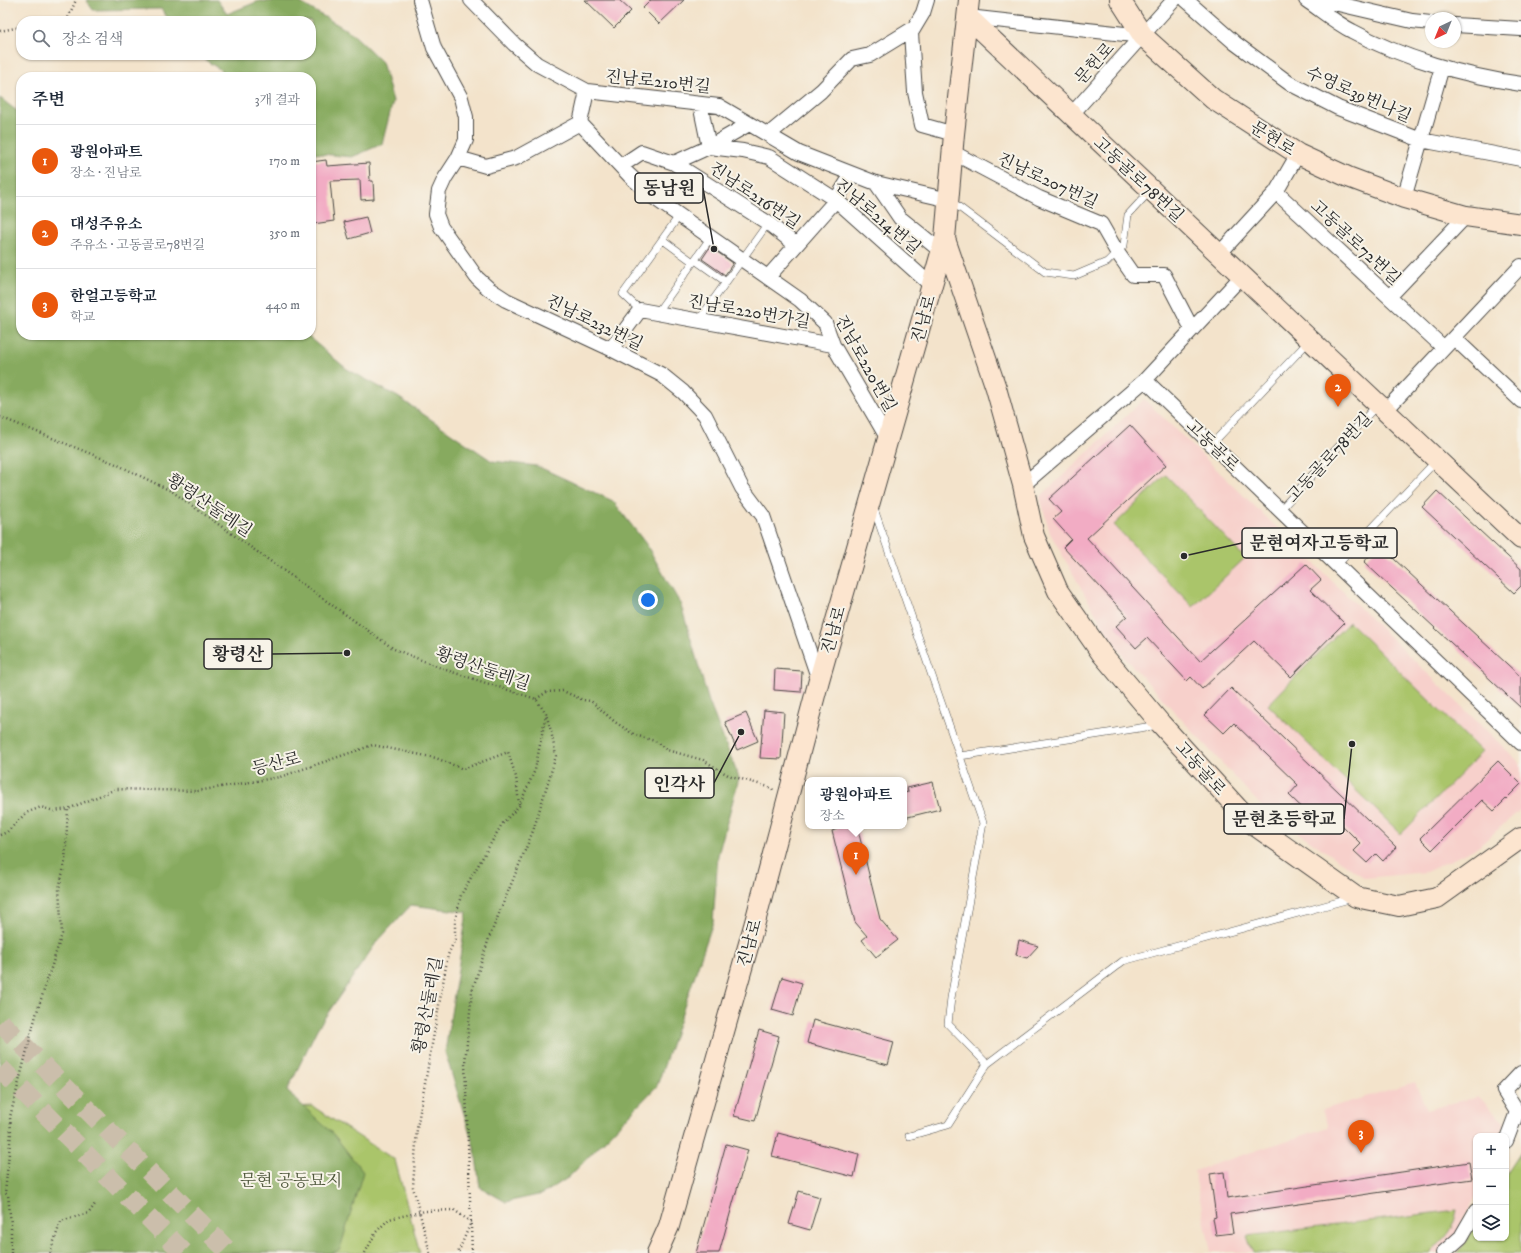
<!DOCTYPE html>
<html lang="ko">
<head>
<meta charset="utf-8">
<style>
	body { margin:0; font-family:"IM FELL DW Pica","Noto Serif KR",serif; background:#f6f6f7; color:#1f2937 }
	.controls { position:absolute; right:12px; bottom:12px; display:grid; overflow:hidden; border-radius:8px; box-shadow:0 1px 3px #0004 }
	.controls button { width:36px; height:36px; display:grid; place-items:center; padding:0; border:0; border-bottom:1px solid #e0e1e3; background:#fff; color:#1f2937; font:20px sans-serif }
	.compass { position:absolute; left:1425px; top:12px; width:36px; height:36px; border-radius:50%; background:#fff; box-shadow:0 1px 3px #0004; rotate:223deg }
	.you { position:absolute; left:648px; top:600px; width:14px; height:14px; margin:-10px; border:3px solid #fff; border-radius:50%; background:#1a73e8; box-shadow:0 0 0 6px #1a73e833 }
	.badge { display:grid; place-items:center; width:26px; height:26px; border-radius:50%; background:#ea580c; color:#fff; font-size:13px; font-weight:700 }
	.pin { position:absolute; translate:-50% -33px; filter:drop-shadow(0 1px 2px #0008) }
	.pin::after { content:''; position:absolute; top:21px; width:14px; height:12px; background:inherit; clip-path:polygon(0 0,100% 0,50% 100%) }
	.popup { position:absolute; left:805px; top:777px; width:102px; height:52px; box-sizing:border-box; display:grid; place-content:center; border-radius:8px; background:#fff; filter:drop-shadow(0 1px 3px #0005); font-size:13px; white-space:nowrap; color:#747a83 }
	.popup b { font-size:15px; color:#1f2937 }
	.popup::after { content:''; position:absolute; left:50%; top:100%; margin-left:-8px; border:8px solid transparent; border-top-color:#fff }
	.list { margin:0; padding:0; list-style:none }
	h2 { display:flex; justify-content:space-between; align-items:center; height:52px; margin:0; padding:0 16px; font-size:17px }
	h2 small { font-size:13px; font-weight:400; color:#747a83 }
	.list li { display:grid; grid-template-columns:26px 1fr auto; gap:12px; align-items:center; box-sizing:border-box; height:72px; padding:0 16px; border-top:1px solid #e0e1e3 }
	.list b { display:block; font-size:15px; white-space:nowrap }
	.list p { margin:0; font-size:13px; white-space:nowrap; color:#747a83 }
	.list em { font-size:13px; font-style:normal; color:#747a83 }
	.icon { flex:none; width:22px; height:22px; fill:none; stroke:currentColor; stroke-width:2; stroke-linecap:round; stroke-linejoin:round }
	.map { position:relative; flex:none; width:1521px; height:1253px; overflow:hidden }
	.search { position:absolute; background:#fff; box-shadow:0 1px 3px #0004; left:16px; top:16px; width:300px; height:44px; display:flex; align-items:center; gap:10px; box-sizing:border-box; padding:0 14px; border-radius:16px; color:#747a83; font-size:15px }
	.panel { position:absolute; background:#fff; box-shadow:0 1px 3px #0004; left:16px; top:72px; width:300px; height:268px; border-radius:16px }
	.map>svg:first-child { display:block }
</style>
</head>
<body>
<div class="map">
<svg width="1521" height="1253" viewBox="0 0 1521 1253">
	<rect width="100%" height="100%" fill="#f7f3e8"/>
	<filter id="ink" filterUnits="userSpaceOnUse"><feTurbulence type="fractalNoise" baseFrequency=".025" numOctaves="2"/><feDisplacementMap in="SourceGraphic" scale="8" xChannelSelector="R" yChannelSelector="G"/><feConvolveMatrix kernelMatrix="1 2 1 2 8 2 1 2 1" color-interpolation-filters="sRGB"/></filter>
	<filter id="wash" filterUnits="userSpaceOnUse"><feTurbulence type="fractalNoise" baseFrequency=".012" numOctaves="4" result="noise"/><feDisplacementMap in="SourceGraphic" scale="16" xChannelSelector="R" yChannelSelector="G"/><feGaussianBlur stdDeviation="0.9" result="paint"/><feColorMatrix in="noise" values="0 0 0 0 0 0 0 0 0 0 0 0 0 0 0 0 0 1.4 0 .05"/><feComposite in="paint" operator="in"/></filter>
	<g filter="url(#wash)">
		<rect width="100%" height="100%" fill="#f3e3cb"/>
		<path fill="#f7d0cb" d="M 1144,399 L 1521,764 L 1521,809 L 1478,847 L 1426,872 L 1365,878 L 1265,810 L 1114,646 L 1050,533 L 1040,497 Z
			M 1415,1082 L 1427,1110 L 1478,1096 L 1505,1123 L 1500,1136 L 1476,1136 L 1476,1196 L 1456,1235 L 1436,1253 L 1211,1252 L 1194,1171 L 1328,1127 L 1322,1110 Z"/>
		<path fill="#aac56b" stroke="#6a784b" d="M 1166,475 L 1245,558 L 1193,607 L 1114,525 Z
			M 1349,622 L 1482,752 L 1401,834 L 1268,705 Z
			M 312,1106 L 395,1160 L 420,1253 L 68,1253 L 144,1116 Z
			M 1521,1152 L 1521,1253 L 1456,1253 L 1463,1246 L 1476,1225 L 1476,1238 L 1506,1238 L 1506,1175 Z
			M 1457,1210 C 1453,1232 1445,1238 1430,1253 L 1253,1253 L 1247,1236 Z"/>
		<path fill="#87aa5f" stroke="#596a45" d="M 86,0 L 217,0 L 227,14 L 259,1 L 299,2 L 352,33 L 382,62 L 393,101 L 382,144 L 352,157 L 311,153 L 311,77 L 231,77 L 198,55 L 311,55 L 311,21 L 170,21 L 161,9 L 93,10 Z
			M 0,98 L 21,114 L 21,335 L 306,335 L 347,369 L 398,397 L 492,461 L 537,466 L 613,501 L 646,544 L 681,605 L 709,702 L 739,778 L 718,855 L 713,922 L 657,1086 L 569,1177 L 543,1194 L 506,1202 L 480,1187 L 475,1150 L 445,1052 L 467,912 L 411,905 L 376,943 L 317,1029 L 287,1091 L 334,1135 L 363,1172 L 340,1249 L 333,1253 L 0,1253 Z"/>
		<g id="blocks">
			<path fill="#f2acc4" d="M 585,0 L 619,0 L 631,11 L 614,28 Z
				M 651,0 L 684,0 L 659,24 L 643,8 Z
				M 326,160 L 327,166 L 369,163 L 370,181 L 373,181 L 374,199 L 361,200 L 360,180 L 330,181 L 334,221 L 313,224 L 311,162 Z
				M 366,217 L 370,233 L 349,239 L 344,222 Z
				M 710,247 L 733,263 L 725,275 L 702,259 Z
				M 1130,425 L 1166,465 L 1087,538 L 1200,661 L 1306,564 L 1321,580 L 1310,590 L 1344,623 L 1291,677 L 1254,641 L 1202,689 L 1191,677 L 1187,681 L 1147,638 L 1136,648 L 1116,626 L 1127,616 L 1063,547 L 1071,539 L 1053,519 L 1061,512 L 1049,499 Z
				M 1437,491 L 1521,569 L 1521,586 L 1514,593 L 1422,507 Z
				M 1379,545 L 1521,677 L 1521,708 L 1364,562 Z
				M 775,669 L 802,671 L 801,692 L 774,690 Z
				M 1231,688 L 1396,847 L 1383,861 L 1376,854 L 1367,863 L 1354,851 L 1361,844 L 1333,816 L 1322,827 L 1289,795 L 1298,785 L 1234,723 L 1224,733 L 1205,715 Z
				M 764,710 L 784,712 L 781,759 L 760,758 Z
				M 746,713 L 758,741 L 737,750 L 725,722 Z
				M 1498,761 L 1521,784 L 1494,811 L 1482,800 L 1432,850 L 1420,838 Z
				M 933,782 L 940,809 L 904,818 L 904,793 L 908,792 L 907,788 Z
				M 837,826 L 857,826 L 880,919 L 898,940 L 876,957 L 862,940 L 867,936 L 855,922 L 832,831 L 837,829 Z
				M 1019,940 L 1038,946 L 1027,958 L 1016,955 Z
				M 782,977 L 802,983 L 793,1016 L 772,1010 Z
				M 813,1020 L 894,1042 L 888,1065 L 807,1043 Z
				M 759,1030 L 779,1036 L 755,1121 L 734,1116 Z
				M 778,1133 L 859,1154 L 854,1177 L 772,1156 Z
				M 726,1144 L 748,1150 L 719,1253 L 696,1253 Z
				M 1469,1162 L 1472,1179 L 1230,1214 L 1233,1233 L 1216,1235 L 1213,1218 L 1216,1217 L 1210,1174 L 1224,1172 L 1227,1198 Z
				M 799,1191 L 820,1197 L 810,1230 L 789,1224 Z"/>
		</g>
	</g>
	<g filter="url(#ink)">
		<use href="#blocks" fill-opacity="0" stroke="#494743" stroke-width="1"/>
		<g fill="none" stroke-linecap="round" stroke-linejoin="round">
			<path stroke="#cbbeab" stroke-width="20" stroke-dasharray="20 10" stroke-linecap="butt" d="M 0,1022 L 230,1253
				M 0,1068 L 184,1253"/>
			<defs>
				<path id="lane" d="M 951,201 L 1045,272 L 1074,276 L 1107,262 L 1124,245 L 1128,215 L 1151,190
					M 663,240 L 693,262
					M 695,260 L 726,282
					M 640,310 L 623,294 L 679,216
					M 657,313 L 711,237
					M 699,320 L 768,223
					M 1212,444 L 1309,341
					M 873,506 L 983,823 L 951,998 L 948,1024 L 987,1064
					M 1280,510 L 1377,405
					M 1337,565 L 1436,461
					M 960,756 L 1159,725
					M 909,1136 L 948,1125 L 987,1064 L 1123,961 L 1353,898"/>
				<path id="street" d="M 420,0 L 434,48 L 461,98 L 466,117 L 466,140 L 458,158 L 445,178 L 439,191 L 436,214 L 441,227 L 477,278 L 489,289 L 506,300 L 611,349 L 662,375 L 683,392 L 705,415 L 742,488 L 763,516 L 819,680
					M 471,0 L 514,44 L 537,64 L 587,91 L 719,106 L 799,153 L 876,183 L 949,200
					M 927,0 L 923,13 L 911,33 L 915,92 L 922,125 L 954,134
					M 1186,0 L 1235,43 L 1289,83 L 1338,108 L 1421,140 L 1521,159
					M 1306,0 C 1321,10 1336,23 1352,31 C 1401,58 1466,76 1521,84
					M 1321,0 L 1412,21 L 1431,23
					M 968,17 L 1143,36
					M 1455,25 L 1521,29
					M 700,104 L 709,147
					M 1071,115 L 1174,0
					M 580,123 L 629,175 L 653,197 L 800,300 L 825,323 L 833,345 L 888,439
					M 580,123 L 587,91
					M 768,135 L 821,91 L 852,59 L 870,55 L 914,28
					M 709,147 L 743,151 L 769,157 L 836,200 L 932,286
					M 952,152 L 1039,198 L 1101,224 L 1117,252 L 1133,275 L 1164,275 L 1192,329
					M 458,158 L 486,166 L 516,158 L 580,123
					M 674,163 L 709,147 L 749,124
					M 621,166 L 642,152 L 674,163 L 768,223 L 796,245
					M 876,183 L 900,218 L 942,252
					M 1276,192 L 1444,348
					M 1404,198 L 1442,67
					M 1219,254 L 1276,192 L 1298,154
					M 768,277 L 836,200 L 852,174
					M 1389,297 L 1466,216
					M 1454,338 L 1521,401
					M 611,349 L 640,310 L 833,345
					M 1145,380 L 1521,743
					M 1385,411 L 1521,266
					M 1023,485 L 1145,380 L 1242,276
					M 1506,1141 L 1517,1112 L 1504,1091 L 1521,1073
					M 1443,1253 L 1461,1237 L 1476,1211"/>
				<path id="secondary" d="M 1120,0 L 1143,36 L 1213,99 L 1298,154 L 1348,177 L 1404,198 L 1466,216 L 1521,224
					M 968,17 L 1521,539
					M 945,239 L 996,388 L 1023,485 L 1034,536 L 1058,591 L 1102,654 L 1161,724 L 1250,822 L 1356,897 L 1399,906 L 1437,898 L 1521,838
					M 657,1253 L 669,1226 L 755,922 L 819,680 L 945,239 L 954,134 L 969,0"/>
			</defs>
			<use href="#lane" stroke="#494743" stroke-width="8"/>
			<use href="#street" stroke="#494743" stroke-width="16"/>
			<use href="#secondary" stroke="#494743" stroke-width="22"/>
			<path stroke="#494743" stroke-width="2.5" stroke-dasharray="1 3" stroke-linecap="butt" d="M 58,21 L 67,20 L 76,0
				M 0,31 L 21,27
				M 0,417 L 116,464 L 173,492 L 394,649 L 446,670 L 536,699 L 546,714 L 535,770 L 519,806 L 502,824 L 461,895 L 455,920 L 455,939 L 448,955 L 417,1128 L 413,1187 L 430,1253
				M 536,699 L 547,692 L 563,691 L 583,700 L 591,701 L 615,722 L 635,735 L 655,741 L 667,750 L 703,760 L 728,775 L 772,788 L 773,790
				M 0,835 L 7,832 L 26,813 L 41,807 L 54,811 L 68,809 L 116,789 L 197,791 L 280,777 L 373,745 L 436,758 L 463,769 L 508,752 L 516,777 L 519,805
				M 11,1253 L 11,1224 L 8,1195 L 5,1193 L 11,1133 L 10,1117 L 36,1015 L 62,934 L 59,889 L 65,862 L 68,809
				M 50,1253 L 61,1221 L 89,1213 L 95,1204
				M 365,1253 L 376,1232 L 389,1219 L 425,1211 L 454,1210 L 471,1222 L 458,1253
				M 472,1253 L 465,1063 L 472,991 L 489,938 L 533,831 L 556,756 L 551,731 L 546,714"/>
			<use href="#lane" stroke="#fff" stroke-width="7"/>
			<use href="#street" stroke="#fff" stroke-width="14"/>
			<use href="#secondary" stroke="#fce5cf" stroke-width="20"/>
		</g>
	</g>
	<g text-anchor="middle" stroke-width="4" stroke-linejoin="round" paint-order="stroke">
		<g font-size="17" fill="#2b2b2b" stroke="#f7f3e8">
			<text transform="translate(1094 63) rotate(-48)" y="6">문헌로</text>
			<text transform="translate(658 81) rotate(6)" y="6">진남로210번길</text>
			<text transform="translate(1359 94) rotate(24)" y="6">수영로39번나길</text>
			<text transform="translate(1273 138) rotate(32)" y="6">문현로</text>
			<text transform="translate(1139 179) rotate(43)" y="6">고동골로78번길</text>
			<text transform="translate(1048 180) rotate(25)" y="6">진남로207번길</text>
			<text transform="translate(755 195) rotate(34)" y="6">진남로216번길</text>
			<text transform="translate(878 216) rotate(40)" y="6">진남로214번길</text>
			<text transform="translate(1356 242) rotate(43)" y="6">고동골로72번길</text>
			<text transform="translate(749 311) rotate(10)" y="6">진남로220번가길</text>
			<text transform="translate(923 319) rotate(-74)" y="6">진남로</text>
			<text transform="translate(595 322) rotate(26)" y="6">진남로232번길</text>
			<text transform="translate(866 363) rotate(61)" y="6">진남로220번길</text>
			<text transform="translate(1213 445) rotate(44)" y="6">고동골로</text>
			<text transform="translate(1329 457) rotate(-47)" y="6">고동골로78번길</text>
			<text transform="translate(210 505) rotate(34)" y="6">황령산둘레길</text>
			<text transform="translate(833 630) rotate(-74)" y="6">진남로</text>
			<text transform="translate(483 668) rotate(19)" y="6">황령산둘레길</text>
			<text transform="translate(276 763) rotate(-14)" y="6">등산로</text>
			<text transform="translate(1201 768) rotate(48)" y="6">고동골로</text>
			<text transform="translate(749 943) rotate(-74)" y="6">진남로</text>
			<text transform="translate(427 1005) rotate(-79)" y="6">황령산둘레길</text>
		</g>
		<g font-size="17" fill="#51593e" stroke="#f7f3e8">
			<text x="291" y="1186">문현 공동묘지</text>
		</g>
	</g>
	<path fill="none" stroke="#2b2b2b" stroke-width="1.5" d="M714 249L703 188M1184 556L1242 543M347 653L272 654M741 732L714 783M1352 744L1344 819"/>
	<g fill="#2b2b2b" stroke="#f7f3e8" stroke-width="1.5">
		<circle cx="714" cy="249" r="4"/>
		<circle cx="1184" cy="556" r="4"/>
		<circle cx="347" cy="653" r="4"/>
		<circle cx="741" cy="732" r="4"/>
		<circle cx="1352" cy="744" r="4"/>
	</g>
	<g fill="#f7f3e8" stroke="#2b2b2b" stroke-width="1.5">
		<rect x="635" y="173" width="68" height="30" rx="4"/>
		<rect x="1242" y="528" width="155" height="30" rx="4"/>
		<rect x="204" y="639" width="68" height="30" rx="4"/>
		<rect x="645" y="768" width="69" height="30" rx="4"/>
		<rect x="1224" y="804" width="120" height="30" rx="4"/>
	</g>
	<g font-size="18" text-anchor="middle" font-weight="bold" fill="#2b2b2b">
		<text x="669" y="194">동남원</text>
		<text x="1319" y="549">문현여자고등학교</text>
		<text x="238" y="660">황령산</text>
		<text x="679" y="790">인각사</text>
		<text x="1284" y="825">문현초등학교</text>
	</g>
</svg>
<div class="controls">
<button>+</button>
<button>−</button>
<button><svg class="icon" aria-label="layers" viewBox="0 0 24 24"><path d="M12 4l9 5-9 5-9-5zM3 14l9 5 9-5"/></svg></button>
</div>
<svg class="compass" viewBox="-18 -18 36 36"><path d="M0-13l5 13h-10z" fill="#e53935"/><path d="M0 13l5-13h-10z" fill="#747a83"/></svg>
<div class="you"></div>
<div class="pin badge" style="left:856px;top:875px">1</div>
<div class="popup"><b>광원아파트</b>장소</div>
<div class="pin badge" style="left:1338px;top:407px">2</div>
<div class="pin badge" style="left:1361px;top:1153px">3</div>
<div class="search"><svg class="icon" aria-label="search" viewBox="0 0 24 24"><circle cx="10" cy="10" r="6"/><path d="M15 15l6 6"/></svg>장소 검색</div>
<section class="panel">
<h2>주변<small>3개 결과</small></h2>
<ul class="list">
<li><span class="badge">1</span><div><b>광원아파트</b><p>장소 · 진남로</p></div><em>170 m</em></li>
<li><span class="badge">2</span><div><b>대성주유소</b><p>주유소 · 고동골로78번길</p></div><em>350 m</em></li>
<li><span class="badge">3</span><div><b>한얼고등학교</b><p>학교</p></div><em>440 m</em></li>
</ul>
</section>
</div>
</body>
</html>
